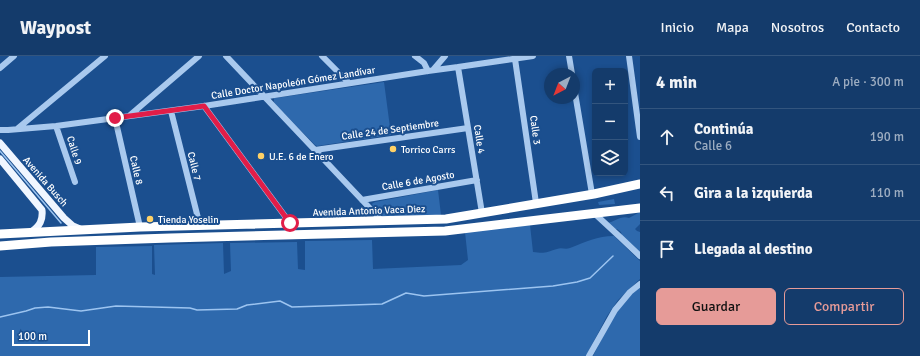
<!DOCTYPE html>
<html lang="es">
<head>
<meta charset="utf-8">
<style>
	body { margin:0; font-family:Signika,sans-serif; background:#1d4271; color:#f1f3f6 }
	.controls { position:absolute; right:12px; top:12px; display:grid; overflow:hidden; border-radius:6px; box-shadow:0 2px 6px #0003 }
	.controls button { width:36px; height:36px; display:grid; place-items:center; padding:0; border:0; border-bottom:1px solid #33557e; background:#143b6b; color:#f1f3f6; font:20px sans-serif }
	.compass { position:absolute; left:544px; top:12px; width:36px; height:36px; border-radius:50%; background:#143b6b; box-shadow:0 2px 6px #0003; rotate:222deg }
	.scale { position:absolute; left:12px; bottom:10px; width:78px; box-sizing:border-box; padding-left:4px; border:2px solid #fff; border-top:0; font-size:11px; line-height:14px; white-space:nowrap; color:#fff; -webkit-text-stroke:3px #1b4f8f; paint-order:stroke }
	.stop { position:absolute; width:12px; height:12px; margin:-9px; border:3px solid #e11d48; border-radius:50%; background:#fff }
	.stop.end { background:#e11d48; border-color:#fff; box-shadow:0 1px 4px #0008 }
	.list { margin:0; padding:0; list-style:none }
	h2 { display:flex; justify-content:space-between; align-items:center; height:52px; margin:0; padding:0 16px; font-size:17px }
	h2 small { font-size:13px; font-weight:400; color:#9dadc1 }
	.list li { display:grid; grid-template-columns:26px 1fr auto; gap:12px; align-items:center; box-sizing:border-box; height:56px; padding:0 16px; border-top:1px solid #33557e }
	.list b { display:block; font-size:15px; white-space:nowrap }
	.list p { margin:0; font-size:13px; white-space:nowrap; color:#9dadc1 }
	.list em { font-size:13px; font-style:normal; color:#9dadc1 }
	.actions { display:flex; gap:8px; padding:12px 16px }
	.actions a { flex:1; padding:9px 0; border:1px solid #e69b98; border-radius:6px; text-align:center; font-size:14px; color:#e69b98 }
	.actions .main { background:#e69b98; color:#111 }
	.icon { flex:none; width:22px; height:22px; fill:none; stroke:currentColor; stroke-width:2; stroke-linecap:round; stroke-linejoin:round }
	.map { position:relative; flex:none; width:640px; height:300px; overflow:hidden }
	header { display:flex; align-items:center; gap:24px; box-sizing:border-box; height:56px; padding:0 20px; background:#143b6b; border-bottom:1px solid #33557e }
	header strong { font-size:19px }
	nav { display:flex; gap:22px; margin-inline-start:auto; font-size:14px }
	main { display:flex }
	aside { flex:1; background:#143b6b }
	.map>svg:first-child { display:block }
</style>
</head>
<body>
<header>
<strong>Waypost</strong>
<nav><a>Inicio</a><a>Mapa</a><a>Nosotros</a><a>Contacto</a></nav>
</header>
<main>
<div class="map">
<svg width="640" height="300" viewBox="0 0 640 300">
	<rect width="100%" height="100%" fill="#1b4f8f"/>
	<path fill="#2e69ad" d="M 384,26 L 391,79 L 317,90 L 315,89 L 276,49 L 274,46 L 274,42 L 276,42 Z
		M 438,134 L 441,159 L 383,160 L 375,154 L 372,148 L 373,147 L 375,146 Z
		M 614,143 L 615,148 L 599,149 L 598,146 Z
		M 640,156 L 640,168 L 635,173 L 637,175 L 640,176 L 640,198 L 622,180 L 621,176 L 617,173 L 615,173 L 607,167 C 615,166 621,159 629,162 Z
		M 530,169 L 533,196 C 546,198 546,196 557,193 C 562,191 565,194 570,192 C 586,186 597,180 614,180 L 640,205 L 640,223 L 618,244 L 607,260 L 586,300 L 0,300 L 0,221 L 96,219 L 96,191 L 152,190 L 152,218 L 155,219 L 154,189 L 223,187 L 224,218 L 231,215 L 230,187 L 297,186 L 298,213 L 305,214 L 305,185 L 372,184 L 373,213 L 461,209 L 468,204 L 465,176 Z
		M 640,230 L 640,300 L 593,300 L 614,259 L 625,244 Z"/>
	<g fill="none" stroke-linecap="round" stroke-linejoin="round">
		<path stroke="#9cc4f0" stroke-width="1.5" d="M 0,95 L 61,167
			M 0,261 L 26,255 L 35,252 L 48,251 L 81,255 L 116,250 L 190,252 L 197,254 L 237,253 L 247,249 L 280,245 L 292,251 L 382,248 L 406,237 L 424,240 L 553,230 L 577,226 L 590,222 L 613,200"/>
		<path stroke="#a9c9ee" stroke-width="6" d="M 226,0 L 381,164
			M 322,0 L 349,27
			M 415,0 L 424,7 L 428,15
			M 569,0 L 572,18
			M 629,0 L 640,81
			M 515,3 L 536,147
			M 458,11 L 482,157
			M 0,12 L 14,0
			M 433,14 L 445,0
			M 574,31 L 592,138
			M 204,50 L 290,167
			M 171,55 L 200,170
			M 129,60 L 199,0
			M 115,62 L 140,171
			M 56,70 L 75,126
			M 17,73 L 105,0
			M 0,74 L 8,74 L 56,70 L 204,50 L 428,15 L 458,11 L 533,0
			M 315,94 L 468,72
			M 362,144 L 477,124
			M 594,157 L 620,181 L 640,200
			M 589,300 L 615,254 L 630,236 L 640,228"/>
		<path stroke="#f0f6ff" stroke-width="7" d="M 0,87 L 64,162 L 73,170 L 80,173
			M 0,103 L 42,154 C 43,164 40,170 31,176"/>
		<path stroke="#fff" stroke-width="9" d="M 0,178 L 140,171 L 446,163 L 594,138 L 640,128
			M 0,190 L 51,186 L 170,182 L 445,175 L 640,152"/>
	</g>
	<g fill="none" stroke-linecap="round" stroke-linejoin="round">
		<path stroke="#e11d48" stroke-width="5" d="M 115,62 L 204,50 L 290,167"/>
	</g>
	<g fill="#ffd166" stroke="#1b4f8f" stroke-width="1.5">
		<circle cx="393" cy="93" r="4"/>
		<circle cx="261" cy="100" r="4"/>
		<circle cx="150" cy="163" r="4"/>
	</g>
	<g text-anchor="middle" stroke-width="4" stroke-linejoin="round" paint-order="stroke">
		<g font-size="10" fill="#fff" stroke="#1b4f8f">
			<text transform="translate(293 26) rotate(-9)" y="4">Calle Doctor Napoleón Gómez Landívar</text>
			<text transform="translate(390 73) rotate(-8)" y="4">Calle 24 de Septiembre</text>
			<text transform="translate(536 74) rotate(82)" y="4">Calle 3</text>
			<text transform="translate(480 83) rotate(81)" y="4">Calle 4</text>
			<text transform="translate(75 94) rotate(72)" y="4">Calle 9</text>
			<text transform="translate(195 110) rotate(76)" y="4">Calle 7</text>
			<text transform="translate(137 114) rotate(77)" y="4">Calle 8</text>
			<text transform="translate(418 124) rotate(-10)" y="4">Calle 6 de Agosto</text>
			<text transform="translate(46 125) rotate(49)" y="4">Avenida Busch</text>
			<text transform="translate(369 154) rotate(-2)" y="4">Avenida Antonio Vaca Diez</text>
		</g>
		<g font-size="10" fill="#fff" stroke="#1b4f8f" text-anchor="start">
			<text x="401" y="97">Torrico Carrs</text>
			<text x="269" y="104">U.E. 6 de Enero</text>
			<text x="158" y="167">Tienda Yoselin</text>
		</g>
	</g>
</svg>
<div class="controls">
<button>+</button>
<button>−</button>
<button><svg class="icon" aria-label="layers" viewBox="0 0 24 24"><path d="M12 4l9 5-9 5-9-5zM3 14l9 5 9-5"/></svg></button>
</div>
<svg class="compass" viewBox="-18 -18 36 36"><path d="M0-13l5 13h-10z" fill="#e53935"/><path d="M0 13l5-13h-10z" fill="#9dadc1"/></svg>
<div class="scale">100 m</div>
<div class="stop" style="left:290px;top:167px"></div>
<div class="stop end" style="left:115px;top:62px"></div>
</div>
<aside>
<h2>4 min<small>A pie · 300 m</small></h2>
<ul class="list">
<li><svg class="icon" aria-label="ahead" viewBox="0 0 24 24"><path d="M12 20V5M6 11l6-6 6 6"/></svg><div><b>Continúa</b><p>Calle 6</p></div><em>190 m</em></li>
<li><svg class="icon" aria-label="left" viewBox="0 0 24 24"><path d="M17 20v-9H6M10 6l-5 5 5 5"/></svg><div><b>Gira a la izquierda</b></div><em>110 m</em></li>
<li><svg class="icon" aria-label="arrive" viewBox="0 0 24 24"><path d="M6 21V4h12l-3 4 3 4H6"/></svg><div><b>Llegada al destino</b></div></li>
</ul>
<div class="actions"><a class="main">Guardar</a><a>Compartir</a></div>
</aside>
</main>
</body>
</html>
